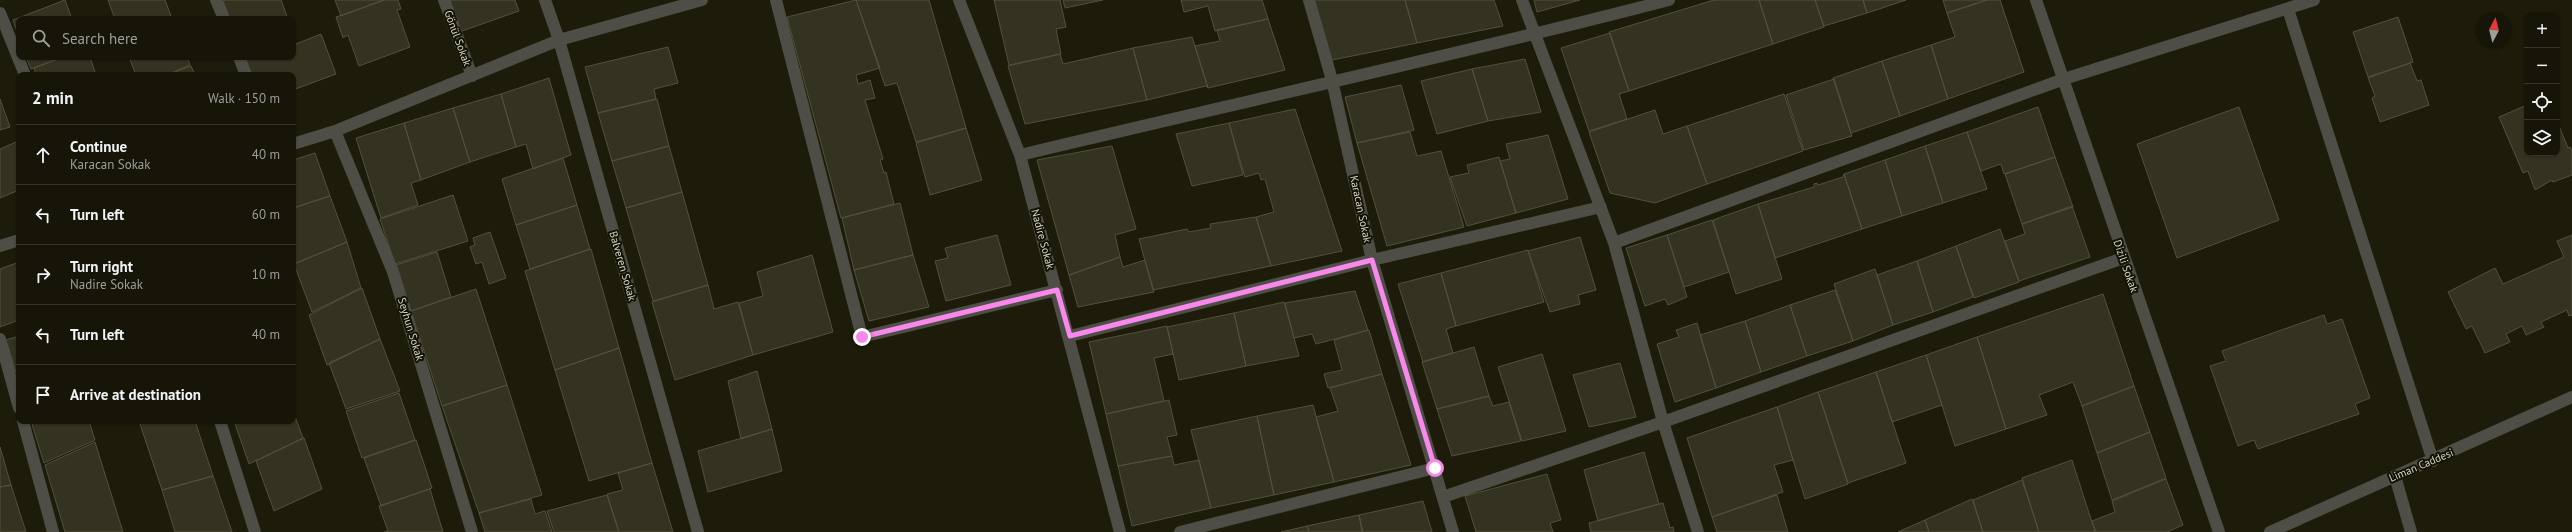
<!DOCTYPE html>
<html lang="en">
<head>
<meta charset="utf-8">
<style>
	body { margin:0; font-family:"PT Sans",sans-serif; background:#232216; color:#f1f3f6 }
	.controls { position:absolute; right:12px; top:12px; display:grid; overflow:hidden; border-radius:8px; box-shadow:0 1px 3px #0004 }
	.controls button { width:36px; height:36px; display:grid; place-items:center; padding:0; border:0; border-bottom:1px solid #353429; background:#161508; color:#f1f3f6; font:20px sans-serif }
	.compass { position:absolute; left:2476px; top:12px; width:36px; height:36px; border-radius:50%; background:#161508; box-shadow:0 1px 3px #0004; rotate:7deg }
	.stop { position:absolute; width:12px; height:12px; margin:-9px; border:3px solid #f888eb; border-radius:50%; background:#fff }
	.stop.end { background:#f888eb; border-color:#fff; box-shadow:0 1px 4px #0008 }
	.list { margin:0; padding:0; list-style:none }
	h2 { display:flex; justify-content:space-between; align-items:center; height:52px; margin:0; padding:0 16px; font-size:17px }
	h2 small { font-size:13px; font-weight:400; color:#9e9f9c }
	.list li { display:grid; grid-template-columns:26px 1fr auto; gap:12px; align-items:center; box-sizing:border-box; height:60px; padding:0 16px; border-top:1px solid #353429 }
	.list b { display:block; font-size:15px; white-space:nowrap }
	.list p { margin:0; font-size:13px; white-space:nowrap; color:#9e9f9c }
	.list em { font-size:13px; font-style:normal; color:#9e9f9c }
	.icon { flex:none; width:22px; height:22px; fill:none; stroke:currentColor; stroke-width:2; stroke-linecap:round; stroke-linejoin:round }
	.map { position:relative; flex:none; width:2572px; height:532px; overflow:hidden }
	.search { position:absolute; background:#161508; box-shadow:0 1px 3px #0004; left:16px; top:16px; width:280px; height:44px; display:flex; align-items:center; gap:10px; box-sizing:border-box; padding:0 14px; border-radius:8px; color:#9e9f9c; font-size:15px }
	.panel { position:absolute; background:#161508; box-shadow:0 1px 3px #0004; left:16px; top:72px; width:280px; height:352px; border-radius:8px }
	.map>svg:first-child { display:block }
</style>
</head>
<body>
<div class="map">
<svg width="2572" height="532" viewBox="0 0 2572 532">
	<rect width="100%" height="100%" fill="#1d1c0a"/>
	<path fill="#343220" stroke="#52513d" d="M 65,0 L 72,19 L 19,19 L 19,37 L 13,20 Z
		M 108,0 L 165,0 L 171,16 L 162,19 L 115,19 Z
		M 226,0 L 281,0 L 288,19 L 230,19 L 223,1 Z
		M 335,0 L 383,0 L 341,16 Z
		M 385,0 L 398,0 L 401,9 L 397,10 L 410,47 L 359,66 L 348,35 L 343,38 L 336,17 Z
		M 447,0 L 515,0 L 519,11 L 459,32 Z
		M 856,0 L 880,68 L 856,75 L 858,84 L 870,80 L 875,98 L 865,100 L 883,159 L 880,160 L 884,173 L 886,172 L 894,204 L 841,218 L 787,17 Z
		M 856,0 L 929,0 L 966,128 L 916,142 L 897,83 L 885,86 Z
		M 994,0 L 1060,0 L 1066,27 L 1056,29 L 1061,54 L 1009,65 Z
		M 1063,0 L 1103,0 L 1065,8 Z
		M 1181,0 L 1262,0 L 1268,19 L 1215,31 L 1208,6 L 1184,12 Z
		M 1313,0 L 1405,0 L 1417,43 L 1332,60 Z
		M 1405,0 L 1494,0 L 1503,26 L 1417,43 Z
		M 1534,0 L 1580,0 L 1537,12 Z
		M 1714,0 L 1759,0 L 1773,44 L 1629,91 L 1609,32 Z
		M 1759,0 L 1815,0 L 1824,27 L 1773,44 Z
		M 1815,0 L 1863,0 L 1867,13 L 1824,26 Z
		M 1863,0 L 1906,0 L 1867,13 Z
		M 1943,0 L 1987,0 L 1947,13 Z
		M 1987,0 L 2000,0 L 2024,72 L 1948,99 L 1931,45 L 1955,37 L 1947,13 Z
		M 171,16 L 173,19 L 162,19 Z
		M 2398,17 L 2413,62 L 2368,77 L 2353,32 Z
		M 1268,19 L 1285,70 L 1208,88 L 1195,46 L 1220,41 L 1217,30 Z
		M 1610,33 L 1629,91 L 1619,94 L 1627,119 L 1589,131 L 1561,48 Z
		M 321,34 L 336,74 L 293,90 L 293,75 L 251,75 L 245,57 L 293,57 L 293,36 L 296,44 Z
		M 1192,37 L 1208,88 L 1206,86 L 1147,100 L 1133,48 Z
		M 1931,45 L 1948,99 L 1900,116 L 1882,61 Z
		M 668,47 L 678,83 L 654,89 L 656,99 L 598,113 L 585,67 Z
		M 1133,48 L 1147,100 L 1025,124 L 1008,66 L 1060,54 L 1063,64 Z
		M 26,57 L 63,57 L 31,69 Z
		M 63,57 L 90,57 L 96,75 L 36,75 L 34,68 Z
		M 129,57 L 187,57 L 190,65 L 166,75 L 136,75 Z
		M 1525,59 L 1541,112 L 1488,121 L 1472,69 Z
		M 1882,61 L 1900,116 L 1851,133 L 1833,78 Z
		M 2410,63 L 2417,81 L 2421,80 L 2429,105 L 2380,122 L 2372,98 L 2375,96 L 2368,78 Z
		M 191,66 L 195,75 L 167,75 Z
		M 1472,69 L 1488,121 L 1437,134 L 1421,81 Z
		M 549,78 L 571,155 L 533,169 L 526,144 L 516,147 L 501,94 Z
		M 1834,79 L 1852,136 L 1804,150 L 1786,95 Z
		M 1401,85 L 1414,130 L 1357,143 L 1345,97 Z
		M 501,94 L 516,147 L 470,162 L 453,108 Z
		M 1784,94 L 1803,151 L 1707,184 L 1687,126 Z
		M 0,99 L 10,127 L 0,130 Z
		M 657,99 L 669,146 L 612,161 L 598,113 Z
		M 2527,105 L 2527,153 L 2557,153 L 2557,121 L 2568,148 L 2570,147 L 2572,151 L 2572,175 L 2553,182 L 2552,180 L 2535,190 L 2528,171 L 2523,173 L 2499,117 Z
		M 2038,107 L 2055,157 L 2004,174 L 2001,164 L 1981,171 L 1967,132 Z
		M 2239,107 L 2279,220 L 2177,258 L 2137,144 Z
		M 453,108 L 470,162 L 421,180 L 404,123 Z
		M 1295,109 L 1342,251 L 1271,266 L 1256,217 L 1274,212 L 1265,179 L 1261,180 L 1259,173 L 1245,177 L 1229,123 Z
		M 1655,110 L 1663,134 L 1687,126 L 1707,184 L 1655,203 L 1610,193 L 1589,132 Z
		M 404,123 L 421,180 L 411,183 L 418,205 L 381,218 L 356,138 Z
		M 1229,123 L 1243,175 L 1192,186 L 1176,134 Z
		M 966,128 L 982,180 L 930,195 L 916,143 Z
		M 1410,132 L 1417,156 L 1441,151 L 1464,227 L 1387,246 L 1357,143 Z
		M 1967,132 L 1987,189 L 1943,203 L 1925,146 Z
		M 1548,135 L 1568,199 L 1516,213 L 1500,161 L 1510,159 L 1506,144 Z
		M 16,142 L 19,150 L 19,190 L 0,198 L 0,149 Z
		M 669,146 L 682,192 L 626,208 L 612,161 Z
		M 1112,146 L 1136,229 L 1115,235 L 1120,257 L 1069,275 L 1037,160 Z
		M 1925,146 L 1943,203 L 1902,216 L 1885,160 Z
		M 315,153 L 330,196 L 293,208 L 293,160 Z
		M 1499,157 L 1516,213 L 1467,226 L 1450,177 L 1469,173 L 1467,165 Z
		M 2055,157 L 2073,207 L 2022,224 L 2005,174 Z
		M 563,158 L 577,205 L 516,225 L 502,179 Z
		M 1885,160 L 1902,216 L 1862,229 L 1844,174 Z
		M 1844,174 L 1862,229 L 1775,258 L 1758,204 L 1814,187 L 1814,184 L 1817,183 L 1818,185 L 1843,177 Z
		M 682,192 L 708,285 L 653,301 L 626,208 Z
		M 453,195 L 468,241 L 395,264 L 380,219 Z
		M 330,196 L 347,242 L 294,264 L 293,208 Z
		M 900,203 L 913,255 L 854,270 L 842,218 Z
		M 1758,204 L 1782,279 L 1736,294 L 1713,220 Z
		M 577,205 L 590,249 L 530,269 L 516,225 Z
		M 2072,206 L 2090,257 L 2019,281 L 2005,241 L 2025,234 L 2022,224 Z
		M 1256,217 L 1271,266 L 1153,290 L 1139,239 L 1187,229 L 1189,232 L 1211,228 L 1210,224 Z
		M 1712,220 L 1729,272 L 1684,287 L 1667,235 Z
		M 2000,229 L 2019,282 L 1974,298 L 1956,246 Z
		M 490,232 L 506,278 L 489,284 L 482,262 L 476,264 L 470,247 L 475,245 L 473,238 Z
		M 997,235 L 1011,285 L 946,301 L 935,261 L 948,258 L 945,248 Z
		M 1667,235 L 1687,297 L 1668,305 L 1665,299 L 1645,306 L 1626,248 Z
		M 2572,235 L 2572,315 L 2569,316 L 2567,310 L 2541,322 L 2544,327 L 2526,335 L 2522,326 L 2506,334 L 2510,342 L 2485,353 L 2472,326 L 2466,329 L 2448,292 L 2495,268 L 2503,284 L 2564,257 L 2557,241 Z
		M 1580,237 L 1596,290 L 1578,295 L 1580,304 L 1550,312 L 1528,251 Z
		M 347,242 L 361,288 L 312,312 L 294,264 Z
		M 1956,246 L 1973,297 L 1933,312 L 1917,261 Z
		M 591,249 L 619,348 L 555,370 L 525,271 Z
		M 1528,250 L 1544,302 L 1456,326 L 1441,273 Z
		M 437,252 L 451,297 L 411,311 L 396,265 Z
		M 812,255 L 833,332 L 753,355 L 739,303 L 763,296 L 757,272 Z
		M 913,255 L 929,307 L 869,321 L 854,270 Z
		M 1120,257 L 1123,267 L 1145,260 L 1154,292 L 1078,307 L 1069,275 Z
		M 1917,261 L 1933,312 L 1893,325 L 1877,275 Z
		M 19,262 L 19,320 L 0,327 L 0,269 Z
		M 1875,269 L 1893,325 L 1853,341 L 1834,284 Z
		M 1441,273 L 1456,326 L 1446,329 L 1453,353 L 1423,362 L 1398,284 Z
		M 708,285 L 714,309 L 738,302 L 753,355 L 675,380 L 652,302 Z
		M 362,288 L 380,339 L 327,365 L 309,315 Z
		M 476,289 L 507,385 L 442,406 L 411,311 Z
		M 1835,290 L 1853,341 L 1807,356 L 1790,305 Z
		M 1355,291 L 1368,330 L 1316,344 L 1312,334 L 1294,338 L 1285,303 Z
		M 2103,294 L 2134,386 L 2082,406 L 2073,382 L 2039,395 L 2047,415 L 2006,429 L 1977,337 Z
		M 1284,302 L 1299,356 L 1246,366 L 1234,313 Z
		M 1790,305 L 1807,356 L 1761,372 L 1745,321 Z
		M 1234,313 L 1246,366 L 1179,380 L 1167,327 Z
		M 2324,315 L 2327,324 L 2342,319 L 2370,398 L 2355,404 L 2359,414 L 2258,449 L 2254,440 L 2238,446 L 2210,366 L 2226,361 L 2222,351 Z
		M 1745,321 L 1761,372 L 1716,388 L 1700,335 Z
		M 1697,323 L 1716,388 L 1675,402 L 1657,344 L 1679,337 L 1676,330 Z
		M 1167,326 L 1173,354 L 1154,358 L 1164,401 L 1106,414 L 1089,342 Z
		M 1369,330 L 1382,374 L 1328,388 L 1324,374 L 1342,370 L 1334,340 Z
		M 19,336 L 19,382 L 6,340 Z
		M 1977,337 L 2006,429 L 1955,446 L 1926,355 Z
		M 380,339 L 400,391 L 346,409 L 329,363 Z
		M 1474,347 L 1489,396 L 1437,409 L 1422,362 Z
		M 619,348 L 652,463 L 589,481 L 555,370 Z
		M 1542,354 L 1566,431 L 1522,441 L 1498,367 Z
		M 1926,355 L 1942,405 L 1892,422 L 1876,372 Z
		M 1620,363 L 1636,417 L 1589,427 L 1573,375 Z
		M 757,371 L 772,429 L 741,439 L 728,381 Z
		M 1876,372 L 1906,463 L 1848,483 L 1818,392 Z
		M 1382,374 L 1411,465 L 1334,482 L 1316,417 L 1338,411 L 1330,388 Z
		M 507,385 L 542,495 L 479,513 L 442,406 Z
		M 2134,386 L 2150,432 L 2097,453 L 2082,406 Z
		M 1818,392 L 1848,484 L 1805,499 L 1777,407 Z
		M 399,393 L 415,440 L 362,458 L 346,411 Z
		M 1489,396 L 1493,406 L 1509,402 L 1521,441 L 1452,456 L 1437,409 Z
		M 1169,400 L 1177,435 L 1167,437 L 1172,456 L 1118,466 L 1106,414 Z
		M 1313,405 L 1334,482 L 1274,495 L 1257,416 Z
		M 1777,407 L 1793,460 L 1774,465 L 1783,492 L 1712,517 L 1687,438 Z
		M 293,411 L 303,438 L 249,464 L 234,421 L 293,421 Z
		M 1257,416 L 1274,495 L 1211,508 L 1191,430 Z
		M 31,421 L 89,421 L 95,440 L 44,463 Z
		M 139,421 L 195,421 L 213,476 L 162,490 Z
		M 772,429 L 782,471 L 708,492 L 698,451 Z
		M 2150,432 L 2166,478 L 2112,500 L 2097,453 Z
		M 304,438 L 322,489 L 274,511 L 256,461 Z
		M 416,440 L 432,488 L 381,506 L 364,458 Z
		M 95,442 L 123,532 L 65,532 L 45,465 Z
		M 0,447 L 11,485 L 0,487 Z
		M 1644,452 L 1659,504 L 1598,521 L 1584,470 Z
		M 1172,456 L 1174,465 L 1199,460 L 1211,508 L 1132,526 L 1118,466 Z
		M 2072,460 L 2095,532 L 2039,532 L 2022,478 Z
		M 652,463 L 673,532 L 619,532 L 607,494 L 623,490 L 618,473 Z
		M 1547,474 L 1561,520 L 1550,523 L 1553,532 L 1476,532 L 1465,496 Z
		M 213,476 L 232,532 L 175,532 L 162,490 Z
		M 2166,479 L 2183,525 L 2167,532 L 2096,532 L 2092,521 L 2115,512 L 2112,501 Z
		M 2022,480 L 2039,532 L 1983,532 L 1973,500 Z
		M 11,485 L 26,532 L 0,532 L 0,487 Z
		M 430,489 L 443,532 L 384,532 L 388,531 L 379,506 Z
		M 607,495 L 619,532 L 554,532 L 547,511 Z
		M 1777,495 L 1788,532 L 1717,532 L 1712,517 Z
		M 531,499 L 535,514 L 545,511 L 552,532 L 485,532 L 479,513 Z
		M 1972,499 L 1983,532 L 1929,532 L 1925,520 Z
		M 1423,501 L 1432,532 L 1362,532 L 1359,515 Z
		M 1663,503 L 1670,528 L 1673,527 L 1674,532 L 1591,532 L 1589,523 Z
		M 1359,515 L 1363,532 L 1309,532 L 1307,526 Z
		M 1925,520 L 1929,532 L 1898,532 Z
		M 1307,526 L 1309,532 L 1281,532 Z"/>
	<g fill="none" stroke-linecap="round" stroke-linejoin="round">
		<path stroke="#4f4e46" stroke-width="12" d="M 216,0 L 224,19
			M 444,0 L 472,76
			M 545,0 L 559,40 L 698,532
			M 776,0 L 862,337 L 1057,290
			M 959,0 L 1020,155 L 1120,532
			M 1309,0 L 1332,80 L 1372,260 L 1453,532
			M 1522,0 L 1614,243 L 1663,422 L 1698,532
			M 2036,0 L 2219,532
			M 2288,9 L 2433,461
			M 0,13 L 25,75
			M 239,57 L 246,75
			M 335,131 L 393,272 L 472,532
			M 293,144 L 335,131 L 559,40 L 702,0
			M 1020,155 C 1236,103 1454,56 1669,0
			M 1614,243 L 2064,79 L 2314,0
			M 0,246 L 19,240
			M 1070,336 L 1372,260 L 1601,207
			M 0,339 L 19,408
			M 23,421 L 53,532
			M 220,421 L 255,532
			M 2395,476 L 2411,532
			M 1443,497 L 1663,422 L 2123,258
			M 1180,532 L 1435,468
			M 2270,532 L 2572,397"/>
	</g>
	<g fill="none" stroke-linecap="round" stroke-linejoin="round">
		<path stroke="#f888eb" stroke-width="5" d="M 862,337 L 1057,290 L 1070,336 L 1372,260 L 1435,468"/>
	</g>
	<g text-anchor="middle" stroke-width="4" stroke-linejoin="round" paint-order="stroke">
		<g font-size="11" fill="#d5d5c9" stroke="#141303">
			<text transform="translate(458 38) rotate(70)" y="4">Gönül Sokak</text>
			<text transform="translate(1361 209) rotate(78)" y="4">Karacan Sokak</text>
			<text transform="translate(1043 239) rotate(75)" y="4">Nadire Sokak</text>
			<text transform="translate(623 266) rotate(74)" y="4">Balveren Sokak</text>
			<text transform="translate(2126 266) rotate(71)" y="4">Dizili Sokak</text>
			<text transform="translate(411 329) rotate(73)" y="4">Seyhun Sokak</text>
			<text transform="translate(2421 465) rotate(-23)" y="4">Liman Caddesi</text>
		</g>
	</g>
</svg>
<div class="controls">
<button>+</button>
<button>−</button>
<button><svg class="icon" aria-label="locate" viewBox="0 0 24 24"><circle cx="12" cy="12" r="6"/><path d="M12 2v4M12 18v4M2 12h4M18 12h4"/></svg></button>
<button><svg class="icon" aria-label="layers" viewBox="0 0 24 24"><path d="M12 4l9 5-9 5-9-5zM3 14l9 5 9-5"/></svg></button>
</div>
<svg class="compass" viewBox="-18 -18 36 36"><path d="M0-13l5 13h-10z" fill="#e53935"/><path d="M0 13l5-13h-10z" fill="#9e9f9c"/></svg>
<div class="stop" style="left:1435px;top:468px"></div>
<div class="stop end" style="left:862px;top:337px"></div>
<div class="search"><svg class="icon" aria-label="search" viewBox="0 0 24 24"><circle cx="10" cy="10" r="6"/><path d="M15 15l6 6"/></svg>Search here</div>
<section class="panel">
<h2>2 min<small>Walk · 150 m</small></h2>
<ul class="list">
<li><svg class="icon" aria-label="ahead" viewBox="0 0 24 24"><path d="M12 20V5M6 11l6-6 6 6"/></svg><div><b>Continue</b><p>Karacan Sokak</p></div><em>40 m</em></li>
<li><svg class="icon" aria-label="left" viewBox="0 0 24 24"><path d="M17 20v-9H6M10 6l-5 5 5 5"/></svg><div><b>Turn left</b></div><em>60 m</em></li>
<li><svg class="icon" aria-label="right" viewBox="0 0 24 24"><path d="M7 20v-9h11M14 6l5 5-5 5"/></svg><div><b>Turn right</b><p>Nadire Sokak</p></div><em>10 m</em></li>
<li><svg class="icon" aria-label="left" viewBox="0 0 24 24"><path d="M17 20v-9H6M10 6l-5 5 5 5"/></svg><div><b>Turn left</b></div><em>40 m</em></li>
<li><svg class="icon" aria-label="arrive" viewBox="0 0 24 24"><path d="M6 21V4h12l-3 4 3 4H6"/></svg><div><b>Arrive at destination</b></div></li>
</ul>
</section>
</div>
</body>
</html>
